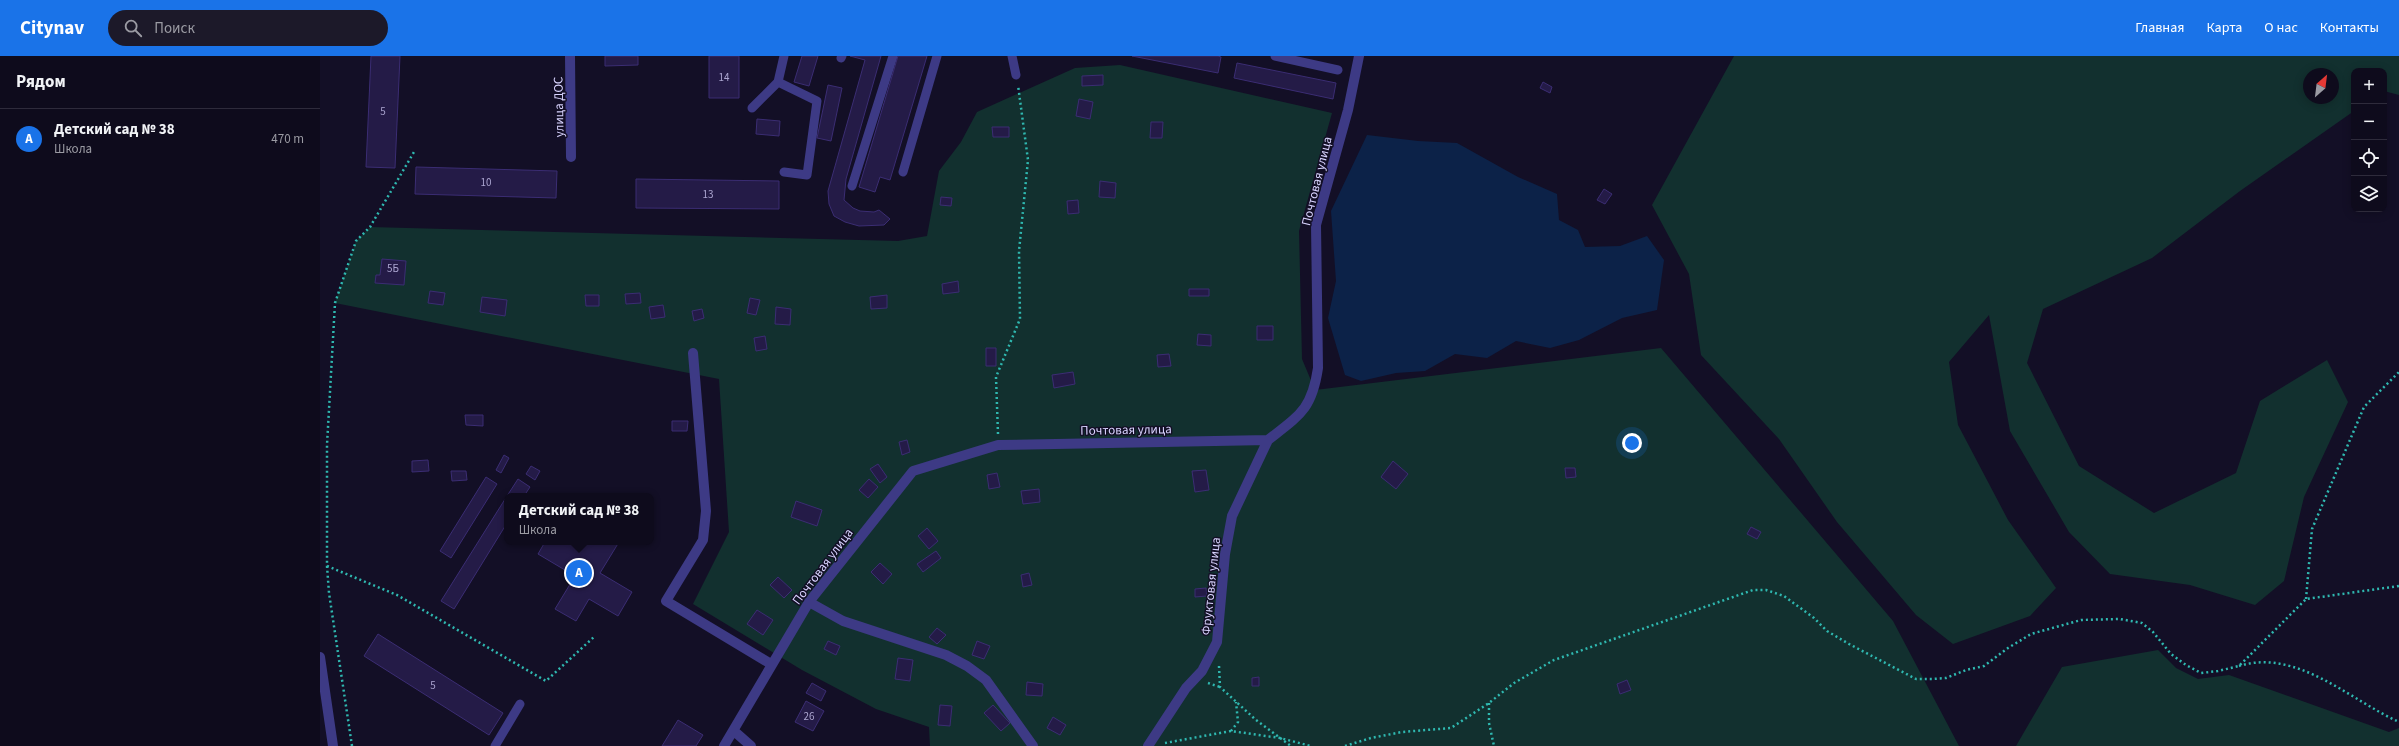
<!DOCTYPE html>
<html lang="ru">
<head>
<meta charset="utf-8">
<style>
	body { margin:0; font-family:"Source Sans 3",sans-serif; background:#1c1929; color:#f1f3f6 }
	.controls { position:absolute; right:12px; top:12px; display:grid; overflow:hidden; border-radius:8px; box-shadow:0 2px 10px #0003 }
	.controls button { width:36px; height:36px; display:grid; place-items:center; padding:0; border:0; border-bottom:1px solid #2e2b3b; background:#0e0b1c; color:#f1f3f6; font:20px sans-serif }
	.compass { position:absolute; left:1983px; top:12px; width:36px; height:36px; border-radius:50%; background:#0e0b1c; box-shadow:0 2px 10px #0003; rotate:28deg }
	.you { position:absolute; left:1312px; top:387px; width:14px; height:14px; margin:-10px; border:3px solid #fff; border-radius:50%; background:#1a73e8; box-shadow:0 0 0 6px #1a73e833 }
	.badge { display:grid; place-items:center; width:26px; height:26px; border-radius:50%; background:#1a73e8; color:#fff; font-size:13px; font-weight:700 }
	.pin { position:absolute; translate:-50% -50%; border:2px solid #fff; box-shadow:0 1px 4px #0006 }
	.popup { position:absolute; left:184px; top:437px; width:150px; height:52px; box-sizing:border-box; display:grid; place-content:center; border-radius:8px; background:#0e0b1c; filter:drop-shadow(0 1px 3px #0005); font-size:13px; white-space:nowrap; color:#9b9ba3 }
	.popup b { font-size:15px; color:#f1f3f6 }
	.popup::after { content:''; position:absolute; left:50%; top:100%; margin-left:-8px; border:8px solid transparent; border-top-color:#0e0b1c }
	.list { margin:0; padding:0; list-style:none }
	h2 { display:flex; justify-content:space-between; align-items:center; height:52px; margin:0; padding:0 16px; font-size:17px }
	h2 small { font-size:13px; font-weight:400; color:#9b9ba3 }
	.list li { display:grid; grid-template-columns:26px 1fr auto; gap:12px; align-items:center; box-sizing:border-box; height:60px; padding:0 16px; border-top:1px solid #2e2b3b }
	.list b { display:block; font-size:15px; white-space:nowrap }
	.list p { margin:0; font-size:13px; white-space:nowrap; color:#9b9ba3 }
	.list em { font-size:13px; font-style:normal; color:#9b9ba3 }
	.icon { flex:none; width:22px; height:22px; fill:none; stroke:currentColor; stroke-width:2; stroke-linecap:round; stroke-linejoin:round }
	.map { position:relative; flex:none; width:2079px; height:690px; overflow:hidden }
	header { display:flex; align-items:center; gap:24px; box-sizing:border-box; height:56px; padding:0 20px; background:#1a73e8; color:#fff }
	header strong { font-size:19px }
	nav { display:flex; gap:22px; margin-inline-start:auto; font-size:14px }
	.search { width:280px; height:36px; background:#1c1929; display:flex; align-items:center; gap:10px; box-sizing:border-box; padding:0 14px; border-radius:22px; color:#9b9ba3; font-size:15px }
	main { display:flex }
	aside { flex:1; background:#0e0b1c }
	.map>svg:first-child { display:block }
</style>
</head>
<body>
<header>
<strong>Citynav</strong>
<div class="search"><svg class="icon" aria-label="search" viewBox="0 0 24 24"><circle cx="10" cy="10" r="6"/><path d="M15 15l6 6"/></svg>Поиск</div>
<nav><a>Главная</a><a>Карта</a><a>О нас</a><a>Контакты</a></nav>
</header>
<main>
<aside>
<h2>Рядом<small></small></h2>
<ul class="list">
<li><span class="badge">A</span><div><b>Детский сад № 38</b><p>Школа</p></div><em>470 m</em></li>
</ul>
</aside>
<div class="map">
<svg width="2079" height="690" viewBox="0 0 2079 690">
	<rect width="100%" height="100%" fill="#130f26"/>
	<path fill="#12302f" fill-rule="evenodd" d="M 1414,0 L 2079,0 L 2079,39 L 2064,35 L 2064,15 L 2034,15 L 2034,55 L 1920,135 L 1832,202 L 1723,253 L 1707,307 L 1759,410 L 1834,457 L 1916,417 L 1940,345 L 2007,304 L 2028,346 L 1984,441 L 1964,525 L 1935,549 L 1870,529 L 1790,518 L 1749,476 L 1690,375 L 1669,259 L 1629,306 L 1638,369 L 1688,464 L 1736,532 L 1710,560 L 1633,588 L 1596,559 L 1517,466 L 1459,383 L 1381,299 L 1369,218 L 1332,149 ZM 1989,18 L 2013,18 L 2013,42 L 1989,42 Z
		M 800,9 L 1012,57 L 979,175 L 982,303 L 995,334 L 1341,292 L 1573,565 L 1639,690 L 610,690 L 609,671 L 556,653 L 482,614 L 373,548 L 409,476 L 399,323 L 15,247 L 36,185 L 50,171 L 578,185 L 607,180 L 619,115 L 641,86 L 657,56 L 755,12 Z
		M 1838,594 L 1856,612 L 1878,623 L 1909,619 L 2069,676 L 2079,672 L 2079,690 L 1696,690 L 1742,611 Z"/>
	<path fill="#0c2248" d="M 1047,79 L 1098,85 L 1137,87 L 1198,121 L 1237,138 L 1239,164 L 1258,174 L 1265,191 L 1300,190 L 1327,180 L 1344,204 L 1337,254 L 1302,262 L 1259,284 L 1230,292 L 1196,285 L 1167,302 L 1135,298 L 1105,315 L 1076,317 L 1041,325 L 1025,319 L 1008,262 L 1016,225 L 1011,155 Z"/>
	<path fill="#241b47" stroke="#3b2d73" d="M 51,0 L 80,0 L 75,112 L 46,111 Z
		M 285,0 L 318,0 L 318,9 L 285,10 Z
		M 389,0 L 419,0 L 419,42 L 389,42 Z
		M 482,0 L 498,0 L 489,30 L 474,26 Z
		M 530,0 L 561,0 L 526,123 L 524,144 L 533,152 L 540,155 L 554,156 L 559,154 L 570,163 L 564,169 L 539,170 L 525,166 L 514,160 L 509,148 L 508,135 L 545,4 Z
		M 578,0 L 607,0 L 570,124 L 560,121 L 555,136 L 539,131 Z
		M 812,0 L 898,0 L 901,1 L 898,17 Z
		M 917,7 L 1016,27 L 1013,43 L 914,22 Z
		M 783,19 L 783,29 L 762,30 L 762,20 Z
		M 1223,26 L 1232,31 L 1230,37 L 1220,32 Z
		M 508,29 L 522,32 L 511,85 L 497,82 Z
		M 759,43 L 773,46 L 770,63 L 756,60 Z
		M 437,63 L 460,65 L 459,80 L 436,78 Z
		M 831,66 L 843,66 L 842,82 L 830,82 Z
		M 672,71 L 689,71 L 689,81 L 673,81 Z
		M 96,111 L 237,115 L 236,142 L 95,138 Z
		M 316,123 L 459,125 L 459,153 L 316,152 Z
		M 780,125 L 796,127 L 795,142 L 779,141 Z
		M 1284,133 L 1292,138 L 1285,148 L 1277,144 Z
		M 621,141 L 632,142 L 631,150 L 620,149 Z
		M 758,144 L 759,157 L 748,158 L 747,145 Z
		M 62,203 L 86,205 L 84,229 L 55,227 L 56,219 L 60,219 Z
		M 638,225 L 639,236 L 623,238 L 622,228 Z
		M 869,233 L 889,233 L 889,240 L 869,240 Z
		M 110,235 L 125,237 L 123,249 L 108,247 Z
		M 320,237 L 321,247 L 306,248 L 305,238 Z
		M 265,239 L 279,239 L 279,250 L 266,250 Z
		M 567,239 L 567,252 L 551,253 L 550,241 Z
		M 162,241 L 187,244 L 185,260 L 160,256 Z
		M 430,242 L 440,244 L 436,259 L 427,257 Z
		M 343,249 L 345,261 L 331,263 L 329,251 Z
		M 456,251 L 471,253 L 470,269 L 455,268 Z
		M 382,253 L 384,262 L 374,265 L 372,255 Z
		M 937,270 L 953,270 L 953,284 L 937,284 Z
		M 878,278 L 891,279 L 891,290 L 877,289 Z
		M 445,280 L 447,293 L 436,295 L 434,282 Z
		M 666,292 L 676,292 L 676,310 L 666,310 Z
		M 849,298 L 851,310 L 838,311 L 837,299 Z
		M 753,316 L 755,328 L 734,332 L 732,319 Z
		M 145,359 L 163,359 L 163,370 L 146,369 Z
		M 352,365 L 368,365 L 367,375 L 352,375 Z
		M 587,384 L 590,396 L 582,399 L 579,386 Z
		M 184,399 L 189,402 L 181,417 L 176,414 Z
		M 108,404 L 109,415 L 92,416 L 92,405 Z
		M 1073,405 L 1088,418 L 1076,433 L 1061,421 Z
		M 558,408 L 567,421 L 560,427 L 550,413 Z
		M 211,410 L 220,415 L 215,424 L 206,418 Z
		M 1245,412 L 1255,412 L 1256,421 L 1246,422 Z
		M 886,414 L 889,434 L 875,436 L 872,415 Z
		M 131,415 L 146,415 L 147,424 L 132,425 Z
		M 677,417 L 680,431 L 669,433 L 667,419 Z
		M 166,421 L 177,428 L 131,502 L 120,495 Z
		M 198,423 L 210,431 L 204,440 L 187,440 Z
		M 549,423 L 558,431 L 548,442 L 539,434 Z
		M 719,433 L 720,446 L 703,448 L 701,435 Z
		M 187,440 L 187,467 L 134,553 L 121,545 Z
		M 476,445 L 502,454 L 497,470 L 471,461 Z
		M 1431,471 L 1441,476 L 1437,483 L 1427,478 Z
		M 607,472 L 618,485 L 609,493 L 598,480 Z
		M 225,486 L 251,486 L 262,493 L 266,486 L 299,486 L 280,517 L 312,536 L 298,560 L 269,543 L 256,565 L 235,553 L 255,520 L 218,498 Z
		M 616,495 L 621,502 L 603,516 L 597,508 Z
		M 560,507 L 572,518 L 563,528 L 551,516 Z
		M 709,517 L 712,529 L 703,531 L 701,519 Z
		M 458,521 L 472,534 L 464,542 L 450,529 Z
		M 886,532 L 887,540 L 875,541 L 875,533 Z
		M 437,554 L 453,564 L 443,579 L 427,568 Z
		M 617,572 L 626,579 L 617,588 L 609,581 Z
		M 58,578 L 183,657 L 169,679 L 44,600 Z
		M 508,585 L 520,590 L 516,599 L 504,593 Z
		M 657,585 L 670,590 L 664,603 L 652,599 Z
		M 578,602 L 593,604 L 590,625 L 575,623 Z
		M 939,621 L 939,630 L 932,630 L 932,622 Z
		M 1307,624 L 1311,634 L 1300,638 L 1297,628 Z
		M 707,626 L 723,628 L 722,640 L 706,639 Z
		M 492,627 L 506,635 L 501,645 L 486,637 Z
		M 486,645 L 504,655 L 493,675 L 475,666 Z
		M 620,649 L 632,650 L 630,670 L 618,669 Z
		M 673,649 L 690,667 L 681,675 L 664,657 Z
		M 733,661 L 746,669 L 740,679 L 727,672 Z
		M 358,664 L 383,679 L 376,690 L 342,690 Z"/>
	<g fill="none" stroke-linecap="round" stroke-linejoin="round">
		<path stroke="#2fb8b0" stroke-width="2.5" stroke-dasharray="2 3" stroke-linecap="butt" d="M 678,378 L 676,321 L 700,263 L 699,195 L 708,104 L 698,29
			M 7,510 L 77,539 L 226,625 L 275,580
			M 1986,543 L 1992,473 L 2044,351 L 2079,316
			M 899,610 L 900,631 L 936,664 L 971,690
			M 1919,610 C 1977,592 2030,644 2079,666
			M 888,627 L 900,631
			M 1169,647 L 1169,667 L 1174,690
			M 911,675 L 918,666 L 916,646
			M 845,687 L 911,675 L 960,682 L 991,690
			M 32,690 L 9,537 L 7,510 L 7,389 L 15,247 L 36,185 L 50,171 L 94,96
			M 1025,690 L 1051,682 L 1082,676 L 1131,672 L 1169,647 L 1194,627 L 1234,604 L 1433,534 L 1446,534 L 1464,540 L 1494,562 L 1507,575 L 1529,588 L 1596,623 L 1612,623 L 1626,622 L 1646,614 L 1664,610 L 1688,592 L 1711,578 L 1761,564 L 1800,563 L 1822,567 L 1833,576 L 1851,598 L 1866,609 L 1881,617 L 1898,615 L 1919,610 L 1986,543 L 2079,530"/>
		<path stroke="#3d3a85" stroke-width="9" d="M 692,0 L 696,19
			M 955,0 L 1018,14
			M 521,2 L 522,0
			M 432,52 L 458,26
			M 464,116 L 487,119 L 497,45 L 458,26 L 464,0
			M 583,116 L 617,0
			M 532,130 L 573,0
			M 175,690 L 200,648"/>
		<path stroke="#3d3a85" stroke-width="10" d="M 250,0 L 251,101
			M 373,297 L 386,455 L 383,484 L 346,545 L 451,608
			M 489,546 L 523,565 L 626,599 L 647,610 L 666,624 L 713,690
			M 414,675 L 431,690
			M 404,690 L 489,546 L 593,415 L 678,389 L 948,384 C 980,359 992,353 998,312 L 996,169 L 1028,54 L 1039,0
			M 828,690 L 866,632 L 882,615 L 897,586 L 905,498 L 912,460 L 948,384"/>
		<path stroke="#3d3a85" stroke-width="10" d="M 0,601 L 13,690"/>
	</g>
	<g text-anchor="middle" stroke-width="3" stroke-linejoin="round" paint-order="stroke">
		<g font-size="11" fill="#aca6d1">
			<text x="404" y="25">14</text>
			<text x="63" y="59">5</text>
			<text x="166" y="130">10</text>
			<text x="388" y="142">13</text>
			<text x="73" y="216">5Б</text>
			<text x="113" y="633">5</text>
			<text x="489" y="664">26</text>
		</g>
		<g font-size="13" fill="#d9d4ff" stroke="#130f26">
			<text transform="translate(238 51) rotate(-91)" y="5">улица ДОС</text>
			<text transform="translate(996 125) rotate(-76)" y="5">Почтовая улица</text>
			<text transform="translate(806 373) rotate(-1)" y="5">Почтовая улица</text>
			<text transform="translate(502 510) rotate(-53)" y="5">Почтовая улица</text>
			<text transform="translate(890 530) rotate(-84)" y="5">Фруктовая улица</text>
		</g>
	</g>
</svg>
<div class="controls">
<button>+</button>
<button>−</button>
<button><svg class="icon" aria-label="locate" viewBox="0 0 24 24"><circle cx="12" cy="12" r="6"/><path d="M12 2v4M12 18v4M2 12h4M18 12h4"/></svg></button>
<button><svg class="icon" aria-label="layers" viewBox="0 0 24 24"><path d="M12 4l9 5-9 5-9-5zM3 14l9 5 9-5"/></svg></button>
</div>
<svg class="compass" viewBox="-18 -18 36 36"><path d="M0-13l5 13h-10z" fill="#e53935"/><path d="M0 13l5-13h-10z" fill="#9b9ba3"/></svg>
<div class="you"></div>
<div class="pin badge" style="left:259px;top:517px">A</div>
<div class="popup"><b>Детский сад № 38</b>Школа</div>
</div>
</main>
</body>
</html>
